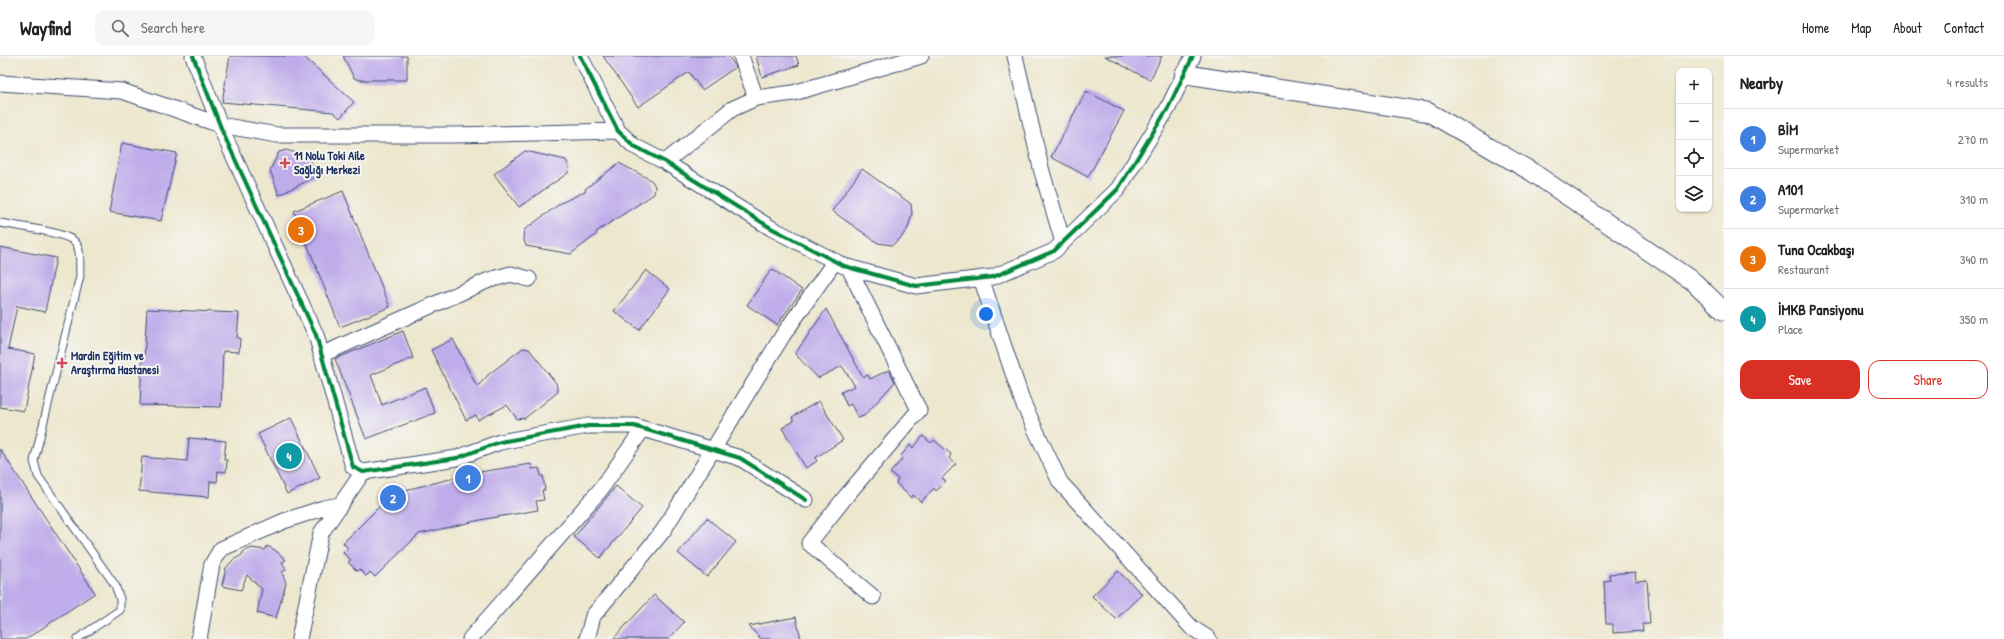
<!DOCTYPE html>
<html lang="en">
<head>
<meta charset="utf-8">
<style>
	body { margin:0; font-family:"Patrick Hand",sans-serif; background:#f6f6f6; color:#222 }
	.controls { position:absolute; right:12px; top:12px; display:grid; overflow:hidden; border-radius:8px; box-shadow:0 1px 3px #0004 }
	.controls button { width:36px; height:36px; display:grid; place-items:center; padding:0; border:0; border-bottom:1px solid #e0e0e0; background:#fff; color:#222; font:20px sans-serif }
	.you { position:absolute; left:986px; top:258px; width:14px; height:14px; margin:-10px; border:3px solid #fff; border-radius:50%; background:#1a73e8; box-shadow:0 0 0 6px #1a73e833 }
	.badge { display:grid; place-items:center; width:26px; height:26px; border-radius:50%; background:#d93025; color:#fff; font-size:13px; font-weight:700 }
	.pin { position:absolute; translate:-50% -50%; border:2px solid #fff; box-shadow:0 1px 4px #0006 }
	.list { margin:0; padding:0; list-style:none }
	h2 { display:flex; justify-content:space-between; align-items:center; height:52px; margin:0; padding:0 16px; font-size:17px }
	h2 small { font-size:13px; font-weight:400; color:#767676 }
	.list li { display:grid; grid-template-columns:26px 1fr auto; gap:12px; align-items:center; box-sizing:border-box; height:60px; padding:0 16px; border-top:1px solid #e0e0e0 }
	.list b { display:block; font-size:15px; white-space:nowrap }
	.list p { margin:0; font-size:13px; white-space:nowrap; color:#767676 }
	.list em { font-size:13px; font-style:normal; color:#767676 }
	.actions { display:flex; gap:8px; padding:12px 16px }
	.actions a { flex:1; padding:9px 0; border:1px solid #d93025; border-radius:12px; text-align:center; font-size:14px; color:#d93025 }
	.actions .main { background:#d93025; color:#fff }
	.icon { flex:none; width:22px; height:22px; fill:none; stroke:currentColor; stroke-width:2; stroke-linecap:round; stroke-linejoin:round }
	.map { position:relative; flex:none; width:1724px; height:583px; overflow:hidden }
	header { display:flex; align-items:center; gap:24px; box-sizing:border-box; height:56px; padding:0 20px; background:#fff; border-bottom:1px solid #e0e0e0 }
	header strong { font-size:19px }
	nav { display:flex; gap:22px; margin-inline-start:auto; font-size:14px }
	.search { width:280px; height:36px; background:#f6f6f6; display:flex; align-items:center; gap:10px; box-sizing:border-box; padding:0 14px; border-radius:12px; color:#767676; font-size:15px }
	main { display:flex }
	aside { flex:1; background:#fff }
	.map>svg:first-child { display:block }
</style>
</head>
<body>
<header>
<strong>Wayfind</strong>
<div class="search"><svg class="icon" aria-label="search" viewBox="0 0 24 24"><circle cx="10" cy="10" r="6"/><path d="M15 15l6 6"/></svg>Search here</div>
<nav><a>Home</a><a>Map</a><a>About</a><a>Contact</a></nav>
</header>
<main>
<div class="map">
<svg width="1724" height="583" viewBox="0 0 1724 583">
	<rect width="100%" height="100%" fill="#f6f6f2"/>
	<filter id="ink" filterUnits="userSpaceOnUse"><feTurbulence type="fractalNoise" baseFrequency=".025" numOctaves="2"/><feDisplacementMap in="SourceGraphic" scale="8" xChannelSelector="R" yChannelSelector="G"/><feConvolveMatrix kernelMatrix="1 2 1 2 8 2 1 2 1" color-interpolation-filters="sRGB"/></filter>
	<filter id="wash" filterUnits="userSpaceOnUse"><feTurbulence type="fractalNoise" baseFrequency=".012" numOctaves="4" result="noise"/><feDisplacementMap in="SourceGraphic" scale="16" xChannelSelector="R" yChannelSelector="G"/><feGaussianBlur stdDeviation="0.9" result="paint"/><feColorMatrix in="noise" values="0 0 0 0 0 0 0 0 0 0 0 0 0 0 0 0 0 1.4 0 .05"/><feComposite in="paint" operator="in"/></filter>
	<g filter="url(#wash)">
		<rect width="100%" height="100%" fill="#ede7ce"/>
		<g id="blocks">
			<path fill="#bfacea" d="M 230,0 L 303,0 L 354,46 L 340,62 L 333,56 L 222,46 Z
				M 343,0 L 407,0 L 407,24 L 359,24 L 354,22 Z
				M 603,0 L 728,0 L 736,11 L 702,34 L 689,16 L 638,51 Z
				M 756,0 L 796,0 L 799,9 L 762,21 Z
				M 1105,0 L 1162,0 L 1150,24 Z
				M 1086,35 L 1124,55 L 1088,121 L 1051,101 Z
				M 122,87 L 177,97 L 161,165 L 109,156 Z
				M 286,94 L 310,101 L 315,121 L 279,139 L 270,114 L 279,96 Z
				M 525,95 L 566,104 L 569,111 L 568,117 L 519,151 L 494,118 Z
				M 619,107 L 651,124 L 655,130 L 654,138 L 596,176 L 597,178 L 571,198 L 526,190 L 523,181 L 524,174 L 561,147 L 586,135 L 585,133 Z
				M 862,113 L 911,148 L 912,158 L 908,172 L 900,183 L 892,189 L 878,187 L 832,155 Z
				M 343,135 L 390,251 L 340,271 L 294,155 Z
				M 0,191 L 56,202 L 45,256 L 17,250 L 8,293 L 35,298 L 24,355 L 0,351 Z
				M 772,213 L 802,234 L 777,269 L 747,249 Z
				M 646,214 L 670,233 L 639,274 L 614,255 Z
				M 147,253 L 239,257 L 237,282 L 240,282 L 239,296 L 223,295 L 221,351 L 140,349 L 142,304 L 144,304 Z
				M 826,253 L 863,321 L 868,319 L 870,323 L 889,314 L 895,326 L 864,360 L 858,362 L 851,348 L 847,350 L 841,336 L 855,330 L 842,310 L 818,322 L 795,298 Z
				M 403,275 L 413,302 L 371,319 L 382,349 L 425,331 L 435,357 L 366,383 L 335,303 Z
				M 453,283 L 477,331 L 489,318 L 523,292 L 529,293 L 556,327 L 558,336 L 525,362 L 517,363 L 507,349 L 478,364 L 476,359 L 466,364 L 431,294 Z
				M 819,345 L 843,384 L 815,402 L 817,405 L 806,412 L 782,372 L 794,365 L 792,361 Z
				M 291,362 L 320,422 L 287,438 L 258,378 Z
				M 923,380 L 931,387 L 934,384 L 951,398 L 949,402 L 956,408 L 942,422 L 946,425 L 936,435 L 934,432 L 921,446 L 913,439 L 911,442 L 896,427 L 898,423 L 890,417 L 902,403 L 900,401 L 910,389 L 913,392 Z
				M 189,382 L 226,385 L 224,404 L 227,404 L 226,416 L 218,415 L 217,426 L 210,425 L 209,441 L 139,435 L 142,401 L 187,405 Z
				M 0,393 L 95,537 L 26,583 L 0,583 Z
				M 531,408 L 532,413 L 539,412 L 541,420 L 543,420 L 545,434 L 542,434 L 544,444 L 536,445 L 538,454 L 485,463 L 419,478 L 375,521 L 370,516 L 366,520 L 359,513 L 357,515 L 348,506 L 351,504 L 343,497 L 348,492 L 343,487 L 393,437 L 479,416 Z
				M 616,430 L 642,452 L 600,502 L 574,481 Z
				M 707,462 L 736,486 L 707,521 L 678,497 Z
				M 267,490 L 275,494 L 286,504 L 282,506 L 286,514 L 282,516 L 286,527 L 276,562 L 257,557 L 262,533 L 247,519 L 241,534 L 222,530 L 226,512 L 233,504 L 242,499 L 243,496 L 252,492 L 265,494 Z
				M 1118,515 L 1142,538 L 1116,563 L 1092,540 Z
				M 1635,516 L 1636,525 L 1647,524 L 1650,568 L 1642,568 L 1643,575 L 1613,577 L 1613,568 L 1606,568 L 1604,525 L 1610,524 L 1609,518 Z
				M 654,539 L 684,566 L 669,583 L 613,583 Z
				M 796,561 L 801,583 L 761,583 L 749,570 Z"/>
		</g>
	</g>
	<g filter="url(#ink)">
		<use href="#blocks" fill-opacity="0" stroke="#3a4b6f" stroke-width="1"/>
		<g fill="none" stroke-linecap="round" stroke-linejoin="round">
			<defs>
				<path id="service" d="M 0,167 C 16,170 66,176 75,186 C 82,193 79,210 80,220 L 34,405 L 38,420 L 115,529 L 120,543 L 120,554 L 77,583"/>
				<path id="minor" d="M 193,0 L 223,77 L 316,279 L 353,411 L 363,416 L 457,402 L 500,386 L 588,370 L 634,370 L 740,402 L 806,444
					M 580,0 L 618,75 L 634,90 L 665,106 L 771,172 L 844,210 L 916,230 L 993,221 L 1054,195 L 1118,133 L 1168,52 L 1193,0
					M 741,0 L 756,42
					M 1015,0 L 1042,116 L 1063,186
					M 0,27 L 122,35 L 220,69 L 277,79 L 456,79 L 618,75
					M 665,106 L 732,53 L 756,42 L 793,37 L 921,0
					M 849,212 L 919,354 L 847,439 L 809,487 L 873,541
					M 981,222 L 1023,347 L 1060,426 L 1191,571 L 1209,583
					M 321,299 L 489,224 L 511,218 L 529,223
					M 199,583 L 212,508 L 221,493 L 284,465 L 323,452 L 340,449
					M 299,583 L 321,477 L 363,416
					M 470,583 L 601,433 L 643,373
					M 587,583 L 593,560 L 663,475 L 783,279 L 835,205"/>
				<path id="tertiary" d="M 1184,18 L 1428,56 L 1532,116 L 1694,226 L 1724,255"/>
			</defs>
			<use href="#service" stroke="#3a4b6f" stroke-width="9"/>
			<use href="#minor" stroke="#3a4b6f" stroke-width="17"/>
			<use href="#tertiary" stroke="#3a4b6f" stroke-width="20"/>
			<use href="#service" stroke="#fff" stroke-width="7"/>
			<use href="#minor" stroke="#fff" stroke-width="15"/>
			<use href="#tertiary" stroke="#fff" stroke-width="18"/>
			<defs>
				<path id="cycleway" d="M 193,0 L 223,77 L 316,279 L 353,411 L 363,416 L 457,402 L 500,386 L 588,370 L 634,370 L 740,402 L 806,444
					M 580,0 L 618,75 L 634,90 L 665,106 L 771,172 L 844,210 L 916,230 L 993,221 L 1054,195 L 1118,133 L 1168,52 L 1193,0"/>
			</defs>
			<use href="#cycleway" stroke="#f6f6f2" stroke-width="6"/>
			<use href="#cycleway" stroke="#00873e" stroke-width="4"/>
		</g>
	</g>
	<g fill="#d1495b" stroke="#f6f6f2" stroke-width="1.5">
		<path d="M283 101h4v4h4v4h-4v4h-4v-4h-4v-4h4z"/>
		<path d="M60 301h4v4h4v4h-4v4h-4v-4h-4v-4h4z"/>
	</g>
	<g text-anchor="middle" stroke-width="4" stroke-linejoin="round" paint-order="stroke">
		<g font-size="12" font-weight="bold" fill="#1b2f5e" stroke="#f6f6f2" text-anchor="start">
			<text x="294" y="104">11 Nolu Toki Aile<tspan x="294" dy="14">Sağlığı Merkezi</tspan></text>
			<text x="71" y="304">Mardin Eğitim ve<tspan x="71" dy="14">Araştırma Hastanesi</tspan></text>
		</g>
	</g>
</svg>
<div class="controls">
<button>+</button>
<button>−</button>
<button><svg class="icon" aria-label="locate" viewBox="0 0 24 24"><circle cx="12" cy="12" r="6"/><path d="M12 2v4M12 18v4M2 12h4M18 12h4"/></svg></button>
<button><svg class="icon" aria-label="layers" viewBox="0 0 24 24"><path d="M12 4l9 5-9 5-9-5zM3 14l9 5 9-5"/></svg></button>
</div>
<div class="you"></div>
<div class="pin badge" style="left:468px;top:422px;background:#3f7fe0">1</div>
<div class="pin badge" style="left:393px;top:442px;background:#3f7fe0">2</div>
<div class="pin badge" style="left:301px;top:174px;background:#e8710a">3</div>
<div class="pin badge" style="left:289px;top:400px;background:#0f9aa8">4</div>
</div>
<aside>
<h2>Nearby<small>4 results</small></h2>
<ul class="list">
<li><span class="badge" style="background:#3f7fe0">1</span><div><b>BİM</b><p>Supermarket</p></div><em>270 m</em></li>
<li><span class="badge" style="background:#3f7fe0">2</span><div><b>A101</b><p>Supermarket</p></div><em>310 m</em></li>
<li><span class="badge" style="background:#e8710a">3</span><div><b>Tuna Ocakbaşı</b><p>Restaurant</p></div><em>340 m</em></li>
<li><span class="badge" style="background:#0f9aa8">4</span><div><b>İMKB Pansiyonu</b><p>Place</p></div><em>350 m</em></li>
</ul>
<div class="actions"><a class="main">Save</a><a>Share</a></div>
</aside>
</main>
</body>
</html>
